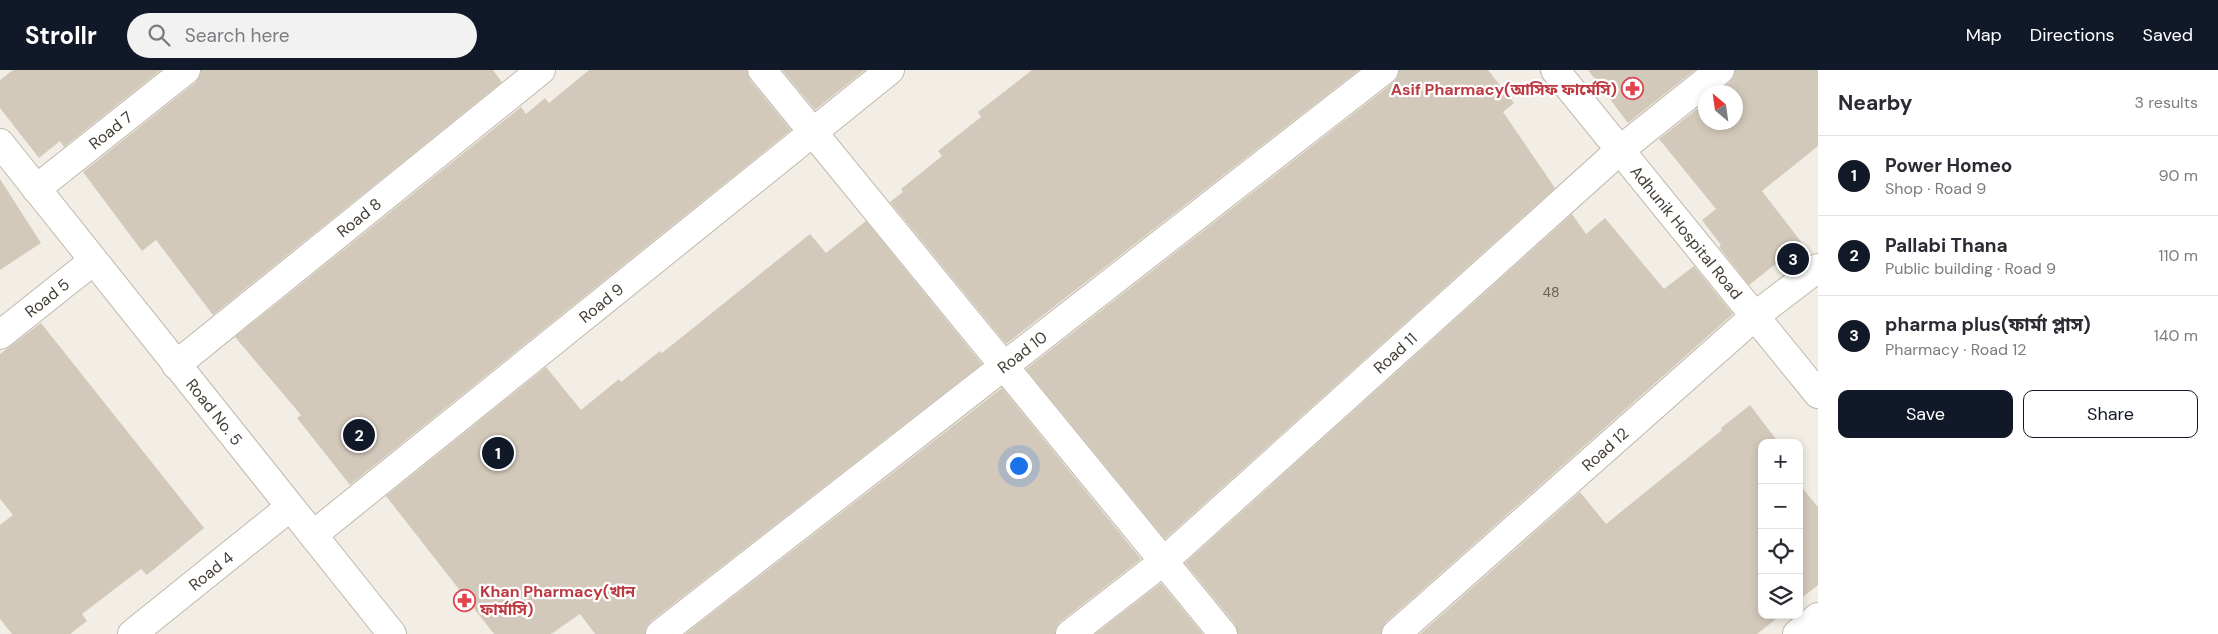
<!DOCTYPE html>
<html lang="en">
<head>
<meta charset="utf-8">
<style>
	body { margin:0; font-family:"DM Sans","Noto Sans Bengali",sans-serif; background:#f2f2f3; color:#2b2b33 }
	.controls { position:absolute; right:15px; bottom:15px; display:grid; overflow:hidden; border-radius:10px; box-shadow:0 2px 8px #0003 }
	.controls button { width:45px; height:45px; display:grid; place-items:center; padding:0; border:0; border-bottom:1px solid #e1e1e2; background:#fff; color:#2b2b33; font:25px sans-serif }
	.compass { position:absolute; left:1698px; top:15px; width:45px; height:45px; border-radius:50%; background:#fff; box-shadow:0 2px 8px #0003; rotate:331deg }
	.you { position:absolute; left:1018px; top:395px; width:18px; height:18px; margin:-12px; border:4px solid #fff; border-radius:50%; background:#1a73e8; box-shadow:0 0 0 8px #1a73e833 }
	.badge { display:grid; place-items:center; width:32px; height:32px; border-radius:50%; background:#111827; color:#fff; font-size:16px; font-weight:700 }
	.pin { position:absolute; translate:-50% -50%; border:2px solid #fff; box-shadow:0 1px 5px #0006 }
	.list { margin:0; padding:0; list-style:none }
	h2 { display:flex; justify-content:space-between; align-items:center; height:65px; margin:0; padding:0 20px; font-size:21px }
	h2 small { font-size:16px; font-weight:400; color:#7c7c81 }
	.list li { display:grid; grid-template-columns:32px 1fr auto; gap:15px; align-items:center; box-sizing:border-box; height:80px; padding:0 20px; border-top:1px solid #e1e1e2 }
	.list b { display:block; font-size:19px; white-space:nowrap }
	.list p { margin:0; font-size:16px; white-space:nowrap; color:#7c7c81 }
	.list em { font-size:16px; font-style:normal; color:#7c7c81 }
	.actions { display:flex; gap:10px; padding:15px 20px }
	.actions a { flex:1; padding:11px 0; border:1px solid #111827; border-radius:10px; text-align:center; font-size:18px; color:#111827 }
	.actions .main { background:#111827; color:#fff }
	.icon { flex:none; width:28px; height:28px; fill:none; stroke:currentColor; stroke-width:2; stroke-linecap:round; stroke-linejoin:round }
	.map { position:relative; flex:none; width:1818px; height:564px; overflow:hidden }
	header { display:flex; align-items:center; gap:30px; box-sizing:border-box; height:70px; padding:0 25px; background:#111827; color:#fff }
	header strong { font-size:24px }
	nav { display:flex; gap:28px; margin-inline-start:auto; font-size:18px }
	.search { width:350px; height:45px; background:#f2f2f3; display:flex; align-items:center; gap:12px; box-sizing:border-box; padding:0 18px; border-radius:28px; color:#7c7c81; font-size:19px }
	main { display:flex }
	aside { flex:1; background:#fff }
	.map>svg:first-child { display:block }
</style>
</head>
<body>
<header>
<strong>Strollr</strong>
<div class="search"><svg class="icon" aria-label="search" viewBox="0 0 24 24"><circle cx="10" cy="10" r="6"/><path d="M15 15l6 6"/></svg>Search here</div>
<nav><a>Map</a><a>Directions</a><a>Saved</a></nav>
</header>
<main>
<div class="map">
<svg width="1818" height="564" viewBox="0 0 1818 564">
	<rect width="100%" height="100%" fill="#f2eee5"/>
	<path fill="#d3c9bb" d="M 13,0 L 161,0 L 64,77 L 60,71 L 39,88 L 0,38 L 0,10 Z
		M 201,0 L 493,0 L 502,12 L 213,245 L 156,170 L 142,181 L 83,102 L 196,12 L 200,6 Z
		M 589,0 L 747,0 L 750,10 L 791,60 L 350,415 L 297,348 L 301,345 L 235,267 L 521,37 L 526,44 L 545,28 L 549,33 Z
		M 782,0 L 865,0 L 815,40 Z
		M 1032,0 L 1359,0 L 1006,274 L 890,132 L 903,122 L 901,119 L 942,86 L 938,81 L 981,47 L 978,42 Z
		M 1399,0 L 1488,0 L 1514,33 L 1503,42 L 1555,118 L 1165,469 L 1026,299 L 1394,12 L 1398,6 Z
		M 1588,0 L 1695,0 L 1628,53 Z
		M 1735,0 L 1818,0 L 1818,76 L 1762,121 L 1802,173 L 1749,215 L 1719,177 L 1721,175 L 1702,150 L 1716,139 L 1659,69 L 1706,32 L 1706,52 L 1736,52 L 1736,22 L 1717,22 L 1730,12 L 1734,6 Z
		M 0,109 L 41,173 L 0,200 Z
		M 1572,144 L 1586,164 L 1605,148 L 1664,219 L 1694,196 L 1733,244 L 1386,552 L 1381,564 L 1238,564 L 1235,554 L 1185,493 Z
		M 866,151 L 982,294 L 650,552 L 646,558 L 645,564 L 595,564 L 580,544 L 551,564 L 494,564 L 386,426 L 546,297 L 581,340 L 619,309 L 621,312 L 660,281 L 662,283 L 810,164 L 826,183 Z
		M 41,253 L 204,458 L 147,505 L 141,499 L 82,544 L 87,551 L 70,564 L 12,564 L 0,549 L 0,455 L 13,445 L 0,429 L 0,284 Z
		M 1002,318 L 1141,489 L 1060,552 L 1056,558 L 1055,564 L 685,564 Z
		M 1750,335 L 1779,373 L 1762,373 L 1762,545 L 1781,545 L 1757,564 L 1420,564 L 1580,422 L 1606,454 L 1722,360 L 1721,358 Z
		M 1799,414 L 1818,437 L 1818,515 L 1799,530 Z
		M 1161,513 L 1203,564 L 1095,564 Z"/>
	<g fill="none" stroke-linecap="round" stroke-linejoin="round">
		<defs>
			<g id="minor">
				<path d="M 762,0 L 1223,564"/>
				<path id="s1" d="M 1555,0 L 1818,324"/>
				<path id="s2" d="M 0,73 L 392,564"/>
				<path id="s3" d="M 36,119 L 186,0"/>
				<path id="s4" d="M 0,265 L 93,191"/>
				<path id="s5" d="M 176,295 L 541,0"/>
				<path id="s6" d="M 313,465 L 890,0"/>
				<path id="s7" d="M 132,564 L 290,437"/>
				<path id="s8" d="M 660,564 L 1384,0"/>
				<path id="s9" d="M 1070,564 L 1164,491 L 1620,80 L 1720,0"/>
				<path id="s10" d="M 1396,564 L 1755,246 L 1818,198"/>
				<path d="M 1797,564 L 1818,547"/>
			</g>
		</defs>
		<use href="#minor" stroke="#c0b8ab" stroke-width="30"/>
		<use href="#minor" stroke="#fff" stroke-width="28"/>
	</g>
	<defs>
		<symbol id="pharmacy-ring" viewBox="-11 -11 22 22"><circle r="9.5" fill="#fff" stroke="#e0444e" stroke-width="1.5"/><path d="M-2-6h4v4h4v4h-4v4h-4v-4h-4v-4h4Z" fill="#e0444e"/></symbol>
	</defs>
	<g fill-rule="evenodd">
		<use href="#pharmacy-ring" x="1620" y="6" width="25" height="25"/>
		<use href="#pharmacy-ring" x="452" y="518" width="25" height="25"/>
	</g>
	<g text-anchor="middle" stroke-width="4.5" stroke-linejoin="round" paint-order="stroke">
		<g font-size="14" fill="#686156">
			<text x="1551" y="227">48</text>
		</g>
		<g font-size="16" font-weight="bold" fill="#be3a42" stroke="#fff" text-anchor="end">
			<text x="1617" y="25">Asif Pharmacy(আসিফ ফার্মেসি)</text>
			<text x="480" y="527" text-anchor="start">Khan Pharmacy(খান<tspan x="480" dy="18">ফার্মাসি)</tspan></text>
		</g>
		<g font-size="16" fill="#443e35" stroke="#fff">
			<text dy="6" stroke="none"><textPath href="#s3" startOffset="95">Road 7</textPath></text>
			<text dy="6" stroke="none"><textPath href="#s5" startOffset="235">Road 8</textPath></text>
			<text dy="6" stroke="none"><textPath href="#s1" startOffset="209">Adhunik Hospital Road</textPath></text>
			<text dy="6" stroke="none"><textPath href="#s4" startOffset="60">Road 5</textPath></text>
			<text dy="6" stroke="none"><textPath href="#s6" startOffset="370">Road 9</textPath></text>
			<text dy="6" stroke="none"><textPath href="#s8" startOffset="459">Road 10</textPath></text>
			<text dy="6" stroke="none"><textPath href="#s9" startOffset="430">Road 11</textPath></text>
			<text dy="6" stroke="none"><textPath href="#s2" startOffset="344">Road No. 5</textPath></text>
			<text dy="6" stroke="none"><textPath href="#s10" startOffset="279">Road 12</textPath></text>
			<text dy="6" stroke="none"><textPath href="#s7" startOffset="101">Road 4</textPath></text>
		</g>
	</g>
</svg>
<div class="controls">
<button>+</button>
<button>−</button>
<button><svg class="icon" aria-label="locate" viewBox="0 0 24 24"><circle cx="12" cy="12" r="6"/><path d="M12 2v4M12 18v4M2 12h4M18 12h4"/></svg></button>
<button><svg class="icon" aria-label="layers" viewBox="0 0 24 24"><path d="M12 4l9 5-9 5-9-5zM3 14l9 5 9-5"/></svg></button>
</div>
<svg class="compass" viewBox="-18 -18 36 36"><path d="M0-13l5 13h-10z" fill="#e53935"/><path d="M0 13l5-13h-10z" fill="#7c7c81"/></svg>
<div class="you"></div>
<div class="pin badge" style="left:498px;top:383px">1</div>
<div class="pin badge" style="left:359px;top:365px">2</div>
<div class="pin badge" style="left:1793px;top:189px">3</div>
</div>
<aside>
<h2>Nearby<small>3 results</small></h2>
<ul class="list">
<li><span class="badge">1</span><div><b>Power Homeo</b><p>Shop · Road 9</p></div><em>90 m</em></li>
<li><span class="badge">2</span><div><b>Pallabi Thana</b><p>Public building · Road 9</p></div><em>110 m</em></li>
<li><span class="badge">3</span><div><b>pharma plus(ফার্মা প্লাস)</b><p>Pharmacy · Road 12</p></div><em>140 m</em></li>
</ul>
<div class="actions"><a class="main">Save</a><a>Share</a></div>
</aside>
</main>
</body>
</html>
